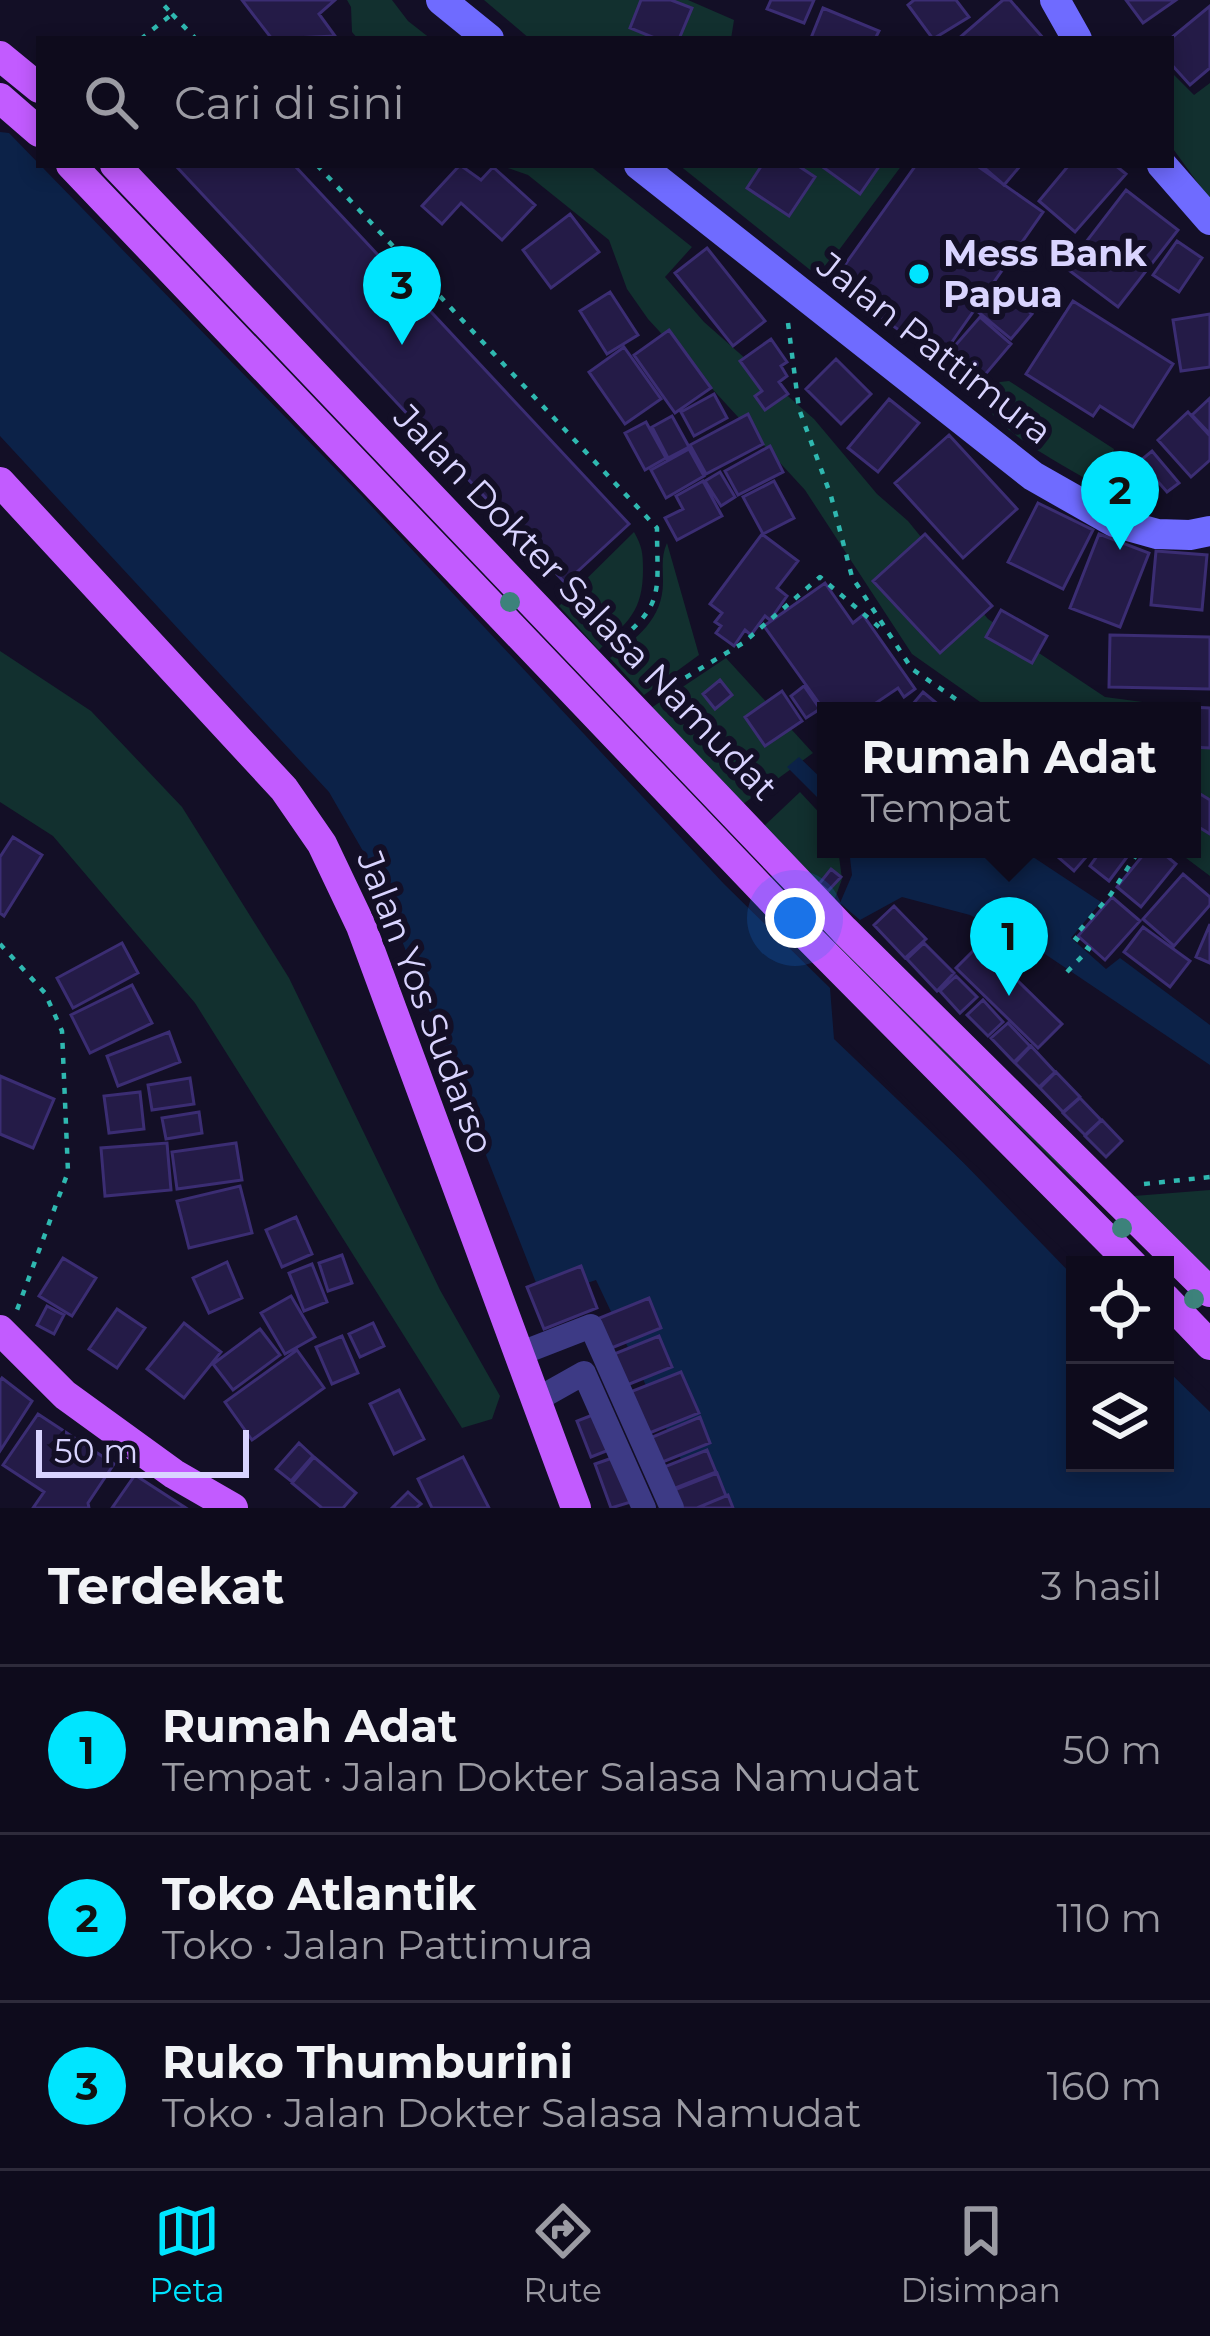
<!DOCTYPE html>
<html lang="id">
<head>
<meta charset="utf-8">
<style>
	body { margin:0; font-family:Montserrat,sans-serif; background:#1c1929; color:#f1f3f6 }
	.controls { position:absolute; right:36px; bottom:36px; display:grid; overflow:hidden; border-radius:0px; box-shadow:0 6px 18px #0003 }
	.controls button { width:108px; height:108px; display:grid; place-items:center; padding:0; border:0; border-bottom:3px solid #2e2b3b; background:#0e0b1c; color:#f1f3f6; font:60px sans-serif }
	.scale { position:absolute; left:36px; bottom:30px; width:213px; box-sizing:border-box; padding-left:12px; border:6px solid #d9d4ff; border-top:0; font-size:33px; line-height:42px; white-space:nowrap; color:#d9d4ff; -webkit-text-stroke:9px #130f26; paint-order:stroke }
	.you { position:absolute; left:795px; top:918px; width:42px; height:42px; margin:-30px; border:9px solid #fff; border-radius:50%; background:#1a73e8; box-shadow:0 0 0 18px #1a73e833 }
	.badge { display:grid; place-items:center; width:78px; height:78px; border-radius:50%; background:#00e5ff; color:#111; font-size:39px; font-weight:700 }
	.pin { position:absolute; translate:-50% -99px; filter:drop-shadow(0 3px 6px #0008) }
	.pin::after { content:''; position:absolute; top:63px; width:42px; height:36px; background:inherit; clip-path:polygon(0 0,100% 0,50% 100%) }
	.popup { position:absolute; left:817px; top:702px; width:384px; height:156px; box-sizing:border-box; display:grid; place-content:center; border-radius:0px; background:#0e0b1c; filter:drop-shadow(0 3px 9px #0005); font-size:39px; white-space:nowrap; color:#9b9ba3 }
	.popup b { font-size:45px; color:#f1f3f6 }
	.popup::after { content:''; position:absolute; left:50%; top:100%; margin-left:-24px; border:24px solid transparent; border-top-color:#0e0b1c }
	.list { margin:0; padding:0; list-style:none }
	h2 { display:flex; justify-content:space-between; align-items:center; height:156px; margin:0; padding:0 48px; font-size:51px }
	h2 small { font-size:39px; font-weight:400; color:#9b9ba3 }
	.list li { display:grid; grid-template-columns:78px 1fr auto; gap:36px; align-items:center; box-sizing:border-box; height:168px; padding:0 48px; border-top:3px solid #2e2b3b }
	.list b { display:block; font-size:45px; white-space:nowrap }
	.list p { margin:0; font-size:39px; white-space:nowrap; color:#9b9ba3 }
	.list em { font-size:39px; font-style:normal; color:#9b9ba3 }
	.icon { flex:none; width:66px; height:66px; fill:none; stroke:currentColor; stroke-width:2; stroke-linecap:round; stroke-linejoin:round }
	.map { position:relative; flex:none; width:1210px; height:1508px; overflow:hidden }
	.search { position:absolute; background:#0e0b1c; box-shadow:0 6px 18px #0003; left:36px; right:36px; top:36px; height:132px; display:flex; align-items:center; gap:30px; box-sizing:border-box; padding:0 42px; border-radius:0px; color:#9b9ba3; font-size:45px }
	.sheet { height:660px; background:#0e0b1c }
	nav { display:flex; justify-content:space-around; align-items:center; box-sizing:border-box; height:168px; border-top:3px solid #2e2b3b; background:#0e0b1c; font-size:33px; color:#9b9ba3 }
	nav a { display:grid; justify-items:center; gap:6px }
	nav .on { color:#00e5ff }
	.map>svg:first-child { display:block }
</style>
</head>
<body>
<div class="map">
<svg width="1210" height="1508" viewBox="0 0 1210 1508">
	<rect width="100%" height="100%" fill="#130f26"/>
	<path fill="#12302f" d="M 347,0 L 392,0 L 408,21 L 431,39 L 358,39 L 352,32 L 351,7 Z
		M 484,0 L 688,0 L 734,20 L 731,39 L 530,39 Z
		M 1171,72 L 1194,95 L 1210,83 L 1210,200 L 1171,146 Z
		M 499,165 L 589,165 L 692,247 L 665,277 L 704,322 L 814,419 L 877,494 L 908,521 L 988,619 L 1105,697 L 1210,711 L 1210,876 L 1174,849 L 1192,849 L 1192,711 L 993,711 L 912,654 L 805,490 L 648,319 L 627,289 L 609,240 L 528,175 Z
		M 679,165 L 902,165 L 819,277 Z
		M 1009,381 L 1114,449 L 1101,488 C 1072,469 991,430 983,398 L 1000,382 Z
		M 634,532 C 642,546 643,553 643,569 C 643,612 628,621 599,650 L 559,606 Z
		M 667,543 L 699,655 L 644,695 L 610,658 C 637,638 663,619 663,582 C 663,568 661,556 667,543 Z
		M 0,651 L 91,711 L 182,807 L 289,978 L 440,1290 L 500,1396 L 492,1419 L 462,1428 L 195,1003 L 53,836 L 0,802 Z
		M 726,658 L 813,753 L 739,807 L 651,708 Z
		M 800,792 L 826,820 L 826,849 L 838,849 L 842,879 L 834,901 L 761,829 Z
		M 839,938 L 1081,1177 L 1076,1183 L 833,945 Z
		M 1210,1190 L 1210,1272 L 1134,1196 Z"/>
	<path fill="#0c2248" d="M 0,132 L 9,133 L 362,496 L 724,884 L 830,988 L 834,1039 L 1075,1269 L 1075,1463 L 1165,1463 L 1165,1357 L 1210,1402 L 1210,1508 L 704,1508 L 596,1280 L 542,1298 L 375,872 L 329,792 L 0,436 Z
		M 799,757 L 826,783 L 826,806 L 787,767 Z
		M 849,849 L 1021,849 L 1101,902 L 1071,938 L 1106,969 L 1120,958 L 1210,1025 L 1210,1065 L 1039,950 L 970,915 L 902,897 L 860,920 L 840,903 L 852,875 Z"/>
	<path fill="#130f26" d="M 847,1042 L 1079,1265 L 1075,1265 L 1075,1278 Z
		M 1165,1351 L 1210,1393 L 1210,1412 L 1165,1368 Z"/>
	<path fill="#241b47" stroke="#3b2d73" stroke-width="3" d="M 242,0 L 335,0 L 319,14 L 335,36 L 272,39 Z
		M 641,0 L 671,0 L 692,8 L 679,39 L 657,39 L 630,28 Z
		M 771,0 L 814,0 L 804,23 L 767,9 Z
		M 914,0 L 956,0 L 969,17 L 933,39 L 908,5 Z
		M 1003,0 L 1010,0 L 1044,39 L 958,39 Z
		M 1126,0 L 1176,0 L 1143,23 Z
		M 1210,6 L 1210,68 L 1190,85 L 1171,64 L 1170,39 Z
		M 823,8 L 879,31 L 875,39 L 811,38 Z
		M 175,165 L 294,165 L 629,524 L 565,583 Z
		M 460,165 L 481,180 L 493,167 L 535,205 L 502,240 L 461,203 L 442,224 L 422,206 Z
		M 762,165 L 797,165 L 815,177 L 789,216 L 747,188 Z
		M 820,165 L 880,165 L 860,194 Z
		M 916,165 L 976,165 L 1043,212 L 940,359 L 832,283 Z
		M 981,165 L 1021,165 L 1004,185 Z
		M 1069,165 L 1115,165 L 1126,174 L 1075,232 L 1039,201 Z
		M 1126,190 L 1178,230 L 1118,307 L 1066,268 Z
		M 570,214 L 599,252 L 551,288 L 523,250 Z
		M 1177,241 L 1202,258 L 1179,292 L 1153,275 Z
		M 707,248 L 765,321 L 733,346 L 675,273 Z
		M 998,286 L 1032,314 L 1011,339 L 977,311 Z
		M 610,292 L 638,335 L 607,354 L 580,311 Z
		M 1073,301 L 1173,364 L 1133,427 L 1100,406 L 1093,416 L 1026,374 Z
		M 1210,314 L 1210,367 L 1181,371 L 1173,320 Z
		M 980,317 L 1011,344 L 978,383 L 946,356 Z
		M 669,330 L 711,388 L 675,413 L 634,355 Z
		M 771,339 L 787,362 L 781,366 L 787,376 L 779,382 L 788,394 L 765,410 L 755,396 L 762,391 L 740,361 Z
		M 624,347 L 661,399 L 625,424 L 589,372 Z
		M 836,359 L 871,394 L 841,424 L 806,389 Z
		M 714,394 L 727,418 L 694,436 L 681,412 Z
		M 1210,398 L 1210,434 L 1192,415 Z
		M 889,399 L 919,423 L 878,472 L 848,448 Z
		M 1188,412 L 1210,436 L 1210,460 L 1191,477 L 1158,440 Z
		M 748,414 L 763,444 L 706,474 L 690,445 Z
		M 672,416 L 689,447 L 668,458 L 652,427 Z
		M 646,422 L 666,458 L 645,470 L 625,433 Z
		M 949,435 L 1017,509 L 963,558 L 895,483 Z
		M 770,446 L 783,472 L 738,495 L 725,471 Z
		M 689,449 L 704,476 L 666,498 L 651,470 Z
		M 1152,451 L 1179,483 L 1167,492 L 1140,461 Z
		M 1119,461 L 1140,470 L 1130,493 L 1109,484 Z
		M 720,472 L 735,497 L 721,506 L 705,481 Z
		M 703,481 L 722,516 L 677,540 L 665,518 L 683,509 L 676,496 Z
		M 774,481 L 794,518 L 763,534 L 743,497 Z
		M 1038,503 L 1093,530 L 1063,589 L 1008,562 Z
		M 762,534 L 798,561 L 777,588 L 787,596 L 770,620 L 765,616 L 751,635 L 745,630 L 734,646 L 716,633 L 721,626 L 715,622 L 722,613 L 710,604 Z
		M 925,534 L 992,606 L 940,653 L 873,581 Z
		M 1099,534 L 1149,553 L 1120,627 L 1070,608 Z
		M 1156,551 L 1207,555 L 1202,610 L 1151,605 Z
		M 825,583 L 853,623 L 863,615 L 915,689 L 904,697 L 898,688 L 864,711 L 826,713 L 764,626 Z
		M 1001,610 L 1047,636 L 1032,663 L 986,637 Z
		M 1110,635 L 1210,637 L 1210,689 L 1109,687 Z
		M 720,680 L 732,695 L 715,709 L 703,694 Z
		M 804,686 L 820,709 L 806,718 L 791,696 Z
		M 782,691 L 802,721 L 765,746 L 745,717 Z
		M 923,692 L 946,711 L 907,711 Z
		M 1130,704 L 1210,708 L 1210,748 L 1192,747 L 1192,711 L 1129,711 Z
		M 1192,789 L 1210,800 L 1210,834 L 1192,823 Z
		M 13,837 L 42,855 L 4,916 L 0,913 L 0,857 Z
		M 1053,849 L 1093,849 L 1074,871 L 1051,851 Z
		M 1102,849 L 1133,849 L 1109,881 L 1090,866 Z
		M 1148,849 L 1158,849 L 1176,864 L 1141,907 L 1117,887 Z
		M 831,869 L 841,877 L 828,891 L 819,884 Z
		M 1183,874 L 1210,897 L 1210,905 L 1174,946 L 1143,919 Z
		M 1112,897 L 1140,921 L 1105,960 L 1078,936 Z
		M 894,906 L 926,939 L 905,958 L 874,925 Z
		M 1210,924 L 1210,963 L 1196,957 Z
		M 1143,927 L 1190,961 L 1170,987 L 1124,952 Z
		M 122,943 L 138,973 L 73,1008 L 57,978 Z
		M 924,943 L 954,973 L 937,991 L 907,959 Z
		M 980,944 L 1062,1024 L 1038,1048 L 956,968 Z
		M 956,976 L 977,997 L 960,1013 L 940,991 Z
		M 132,985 L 152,1023 L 90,1053 L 71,1015 Z
		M 983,1000 L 1003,1022 L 988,1036 L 967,1015 Z
		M 1008,1023 L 1030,1046 L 1014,1062 L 991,1038 Z
		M 169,1032 L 180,1062 L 118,1086 L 107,1056 Z
		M 1031,1046 L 1055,1072 L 1039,1087 L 1015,1063 Z
		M 1056,1072 L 1080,1097 L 1063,1112 L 1040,1088 Z
		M 0,1076 L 54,1099 L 33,1148 L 0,1134 Z
		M 190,1078 L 194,1104 L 152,1110 L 148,1085 Z
		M 140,1092 L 144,1129 L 109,1133 L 104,1096 Z
		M 1080,1098 L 1101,1120 L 1085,1135 L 1063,1113 Z
		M 199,1112 L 202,1133 L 166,1139 L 162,1118 Z
		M 1102,1120 L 1122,1141 L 1106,1157 L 1085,1136 Z
		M 167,1143 L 171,1190 L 105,1196 L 101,1148 Z
		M 236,1143 L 242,1180 L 177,1189 L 172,1152 Z
		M 240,1186 L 252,1233 L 189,1248 L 177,1201 Z
		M 296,1217 L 312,1254 L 282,1267 L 266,1230 Z
		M 342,1255 L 352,1283 L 328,1291 L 319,1263 Z
		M 63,1258 L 96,1278 L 72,1316 L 39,1296 Z
		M 227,1262 L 242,1298 L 209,1313 L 193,1278 Z
		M 312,1264 L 327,1302 L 304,1311 L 289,1273 Z
		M 581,1266 L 597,1308 L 544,1329 L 527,1287 Z
		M 291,1296 L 315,1337 L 285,1354 L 261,1313 Z
		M 649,1298 L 661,1328 L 609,1349 L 597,1319 Z
		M 47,1306 L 64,1315 L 54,1334 L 37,1325 Z
		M 117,1309 L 145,1328 L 117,1368 L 89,1349 Z
		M 184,1323 L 221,1352 L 184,1398 L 147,1369 Z
		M 373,1323 L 384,1346 L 360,1357 L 349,1334 Z
		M 260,1329 L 280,1355 L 233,1390 L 213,1364 Z
		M 342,1336 L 358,1373 L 332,1384 L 316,1347 Z
		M 659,1336 L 672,1367 L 627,1385 L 614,1354 Z
		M 297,1350 L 324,1388 L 252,1440 L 225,1402 Z
		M 681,1372 L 699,1413 L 647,1434 L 630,1392 Z
		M 2,1378 L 32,1401 L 0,1451 L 0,1381 Z
		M 399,1390 L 424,1439 L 394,1454 L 370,1404 Z
		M 38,1414 L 114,1464 L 88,1503 L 89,1508 L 33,1508 L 44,1492 L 3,1465 Z
		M 595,1414 L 609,1450 L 591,1457 L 577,1421 Z
		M 700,1417 L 710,1443 L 660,1463 L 650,1438 Z
		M 299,1443 L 313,1456 L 291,1481 L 276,1469 Z
		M 707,1450 L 716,1472 L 673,1489 L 664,1467 Z
		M 618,1456 L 634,1501 L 611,1508 L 595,1464 Z
		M 314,1457 L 356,1493 L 343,1508 L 322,1508 L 292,1483 Z
		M 463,1457 L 489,1508 L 432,1508 L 418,1479 Z
		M 717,1473 L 726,1496 L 697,1508 L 681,1508 L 674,1490 Z
		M 135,1475 L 186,1508 L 112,1508 Z
		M 408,1492 L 421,1504 L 416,1508 L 392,1508 Z
		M 728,1495 L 733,1508 L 697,1508 Z"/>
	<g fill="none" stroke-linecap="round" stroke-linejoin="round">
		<path stroke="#2fb8b0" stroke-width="4.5" stroke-dasharray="6 9" stroke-linecap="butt" d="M 172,14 L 196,39
			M 141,39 L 172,14 L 159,0
			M 317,165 L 657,528 C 657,594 666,604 611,647
			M 788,323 L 799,409 L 831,496 L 852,577 L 912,669 L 973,711
			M 660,693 L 743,643 L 820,577 L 879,627
			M 0,944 L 45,993 L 62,1031 L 68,1172 L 17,1310
			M 1067,972 L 1089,949 L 1074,937 L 1111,894 L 1140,849
			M 1144,1184 L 1210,1177"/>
		<path stroke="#3d3a85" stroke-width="24" d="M 519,1354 L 591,1326 L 672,1508
			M 536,1400 L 584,1373 L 644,1508"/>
		<path stroke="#6f6bff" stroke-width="30" d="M 441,0 L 489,39
			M 1055,0 L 1077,39
			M 639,165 L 1033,476 L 1114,522 L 1157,534 L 1190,535 L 1210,531
			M 1162,165 L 1210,220"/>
		<path stroke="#c25bff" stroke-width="30" d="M 0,56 L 39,88
			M 0,98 L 39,132
			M 71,165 L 795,924 L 1133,1265
			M 115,165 L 844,930 L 1210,1292
			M 0,482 L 284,789 L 322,844 L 361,926 L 576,1508
			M 1165,1298 L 1210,1345
			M 0,1330 L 65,1395 L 174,1474 L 233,1508"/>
	</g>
	<g fill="#3d827b">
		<circle cx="510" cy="602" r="10"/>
		<circle cx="803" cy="909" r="10"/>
		<circle cx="1122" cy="1228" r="10"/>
		<circle cx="1194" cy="1299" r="10"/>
	</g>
	<circle fill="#00e5ff" stroke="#130f26" stroke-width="4.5" cx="919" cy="274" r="12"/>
	<g text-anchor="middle" stroke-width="12" stroke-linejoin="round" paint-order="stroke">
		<g font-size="36" font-weight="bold" fill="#d9d4ff" stroke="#130f26" text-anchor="start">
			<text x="943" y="266">Mess Bank<tspan x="943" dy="41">Papua</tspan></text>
		</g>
		<g font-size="36" fill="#d9d4ff" stroke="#130f26">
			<text transform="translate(935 348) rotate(38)" y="13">Jalan Pattimura</text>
			<text transform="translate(586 602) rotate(46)" y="13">Jalan Dokter Salasa Namudat</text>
			<text transform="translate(426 1002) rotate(69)" y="13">Jalan Yos Sudarso</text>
		</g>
	</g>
</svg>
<div class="controls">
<button><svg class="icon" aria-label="locate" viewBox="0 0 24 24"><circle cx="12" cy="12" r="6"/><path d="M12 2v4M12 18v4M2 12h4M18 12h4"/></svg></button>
<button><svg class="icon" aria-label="layers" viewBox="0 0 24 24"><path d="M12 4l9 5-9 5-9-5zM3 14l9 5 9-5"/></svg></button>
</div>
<div class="scale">50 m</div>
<div class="you"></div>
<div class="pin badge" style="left:1009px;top:996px">1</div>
<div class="popup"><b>Rumah Adat</b>Tempat</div>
<div class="pin badge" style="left:1120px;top:550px">2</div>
<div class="pin badge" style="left:402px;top:345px">3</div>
<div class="search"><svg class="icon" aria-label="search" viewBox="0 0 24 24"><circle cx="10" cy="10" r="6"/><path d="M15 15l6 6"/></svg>Cari di sini</div>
</div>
<section class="sheet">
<h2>Terdekat<small>3 hasil</small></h2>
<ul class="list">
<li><span class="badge">1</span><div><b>Rumah Adat</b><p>Tempat · Jalan Dokter Salasa Namudat</p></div><em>50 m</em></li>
<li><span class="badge">2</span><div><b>Toko Atlantik</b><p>Toko · Jalan Pattimura</p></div><em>110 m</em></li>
<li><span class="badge">3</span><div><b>Ruko Thumburini</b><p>Toko · Jalan Dokter Salasa Namudat</p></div><em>160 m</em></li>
</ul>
</section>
<nav>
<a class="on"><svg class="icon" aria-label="map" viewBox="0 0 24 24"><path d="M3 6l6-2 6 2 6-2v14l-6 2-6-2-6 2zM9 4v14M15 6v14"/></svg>Peta</a>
<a><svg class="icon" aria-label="directions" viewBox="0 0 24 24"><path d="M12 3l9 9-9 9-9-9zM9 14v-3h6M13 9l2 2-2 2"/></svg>Rute</a>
<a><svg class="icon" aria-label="saved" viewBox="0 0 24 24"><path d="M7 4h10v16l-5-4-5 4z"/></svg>Disimpan</a>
</nav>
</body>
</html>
